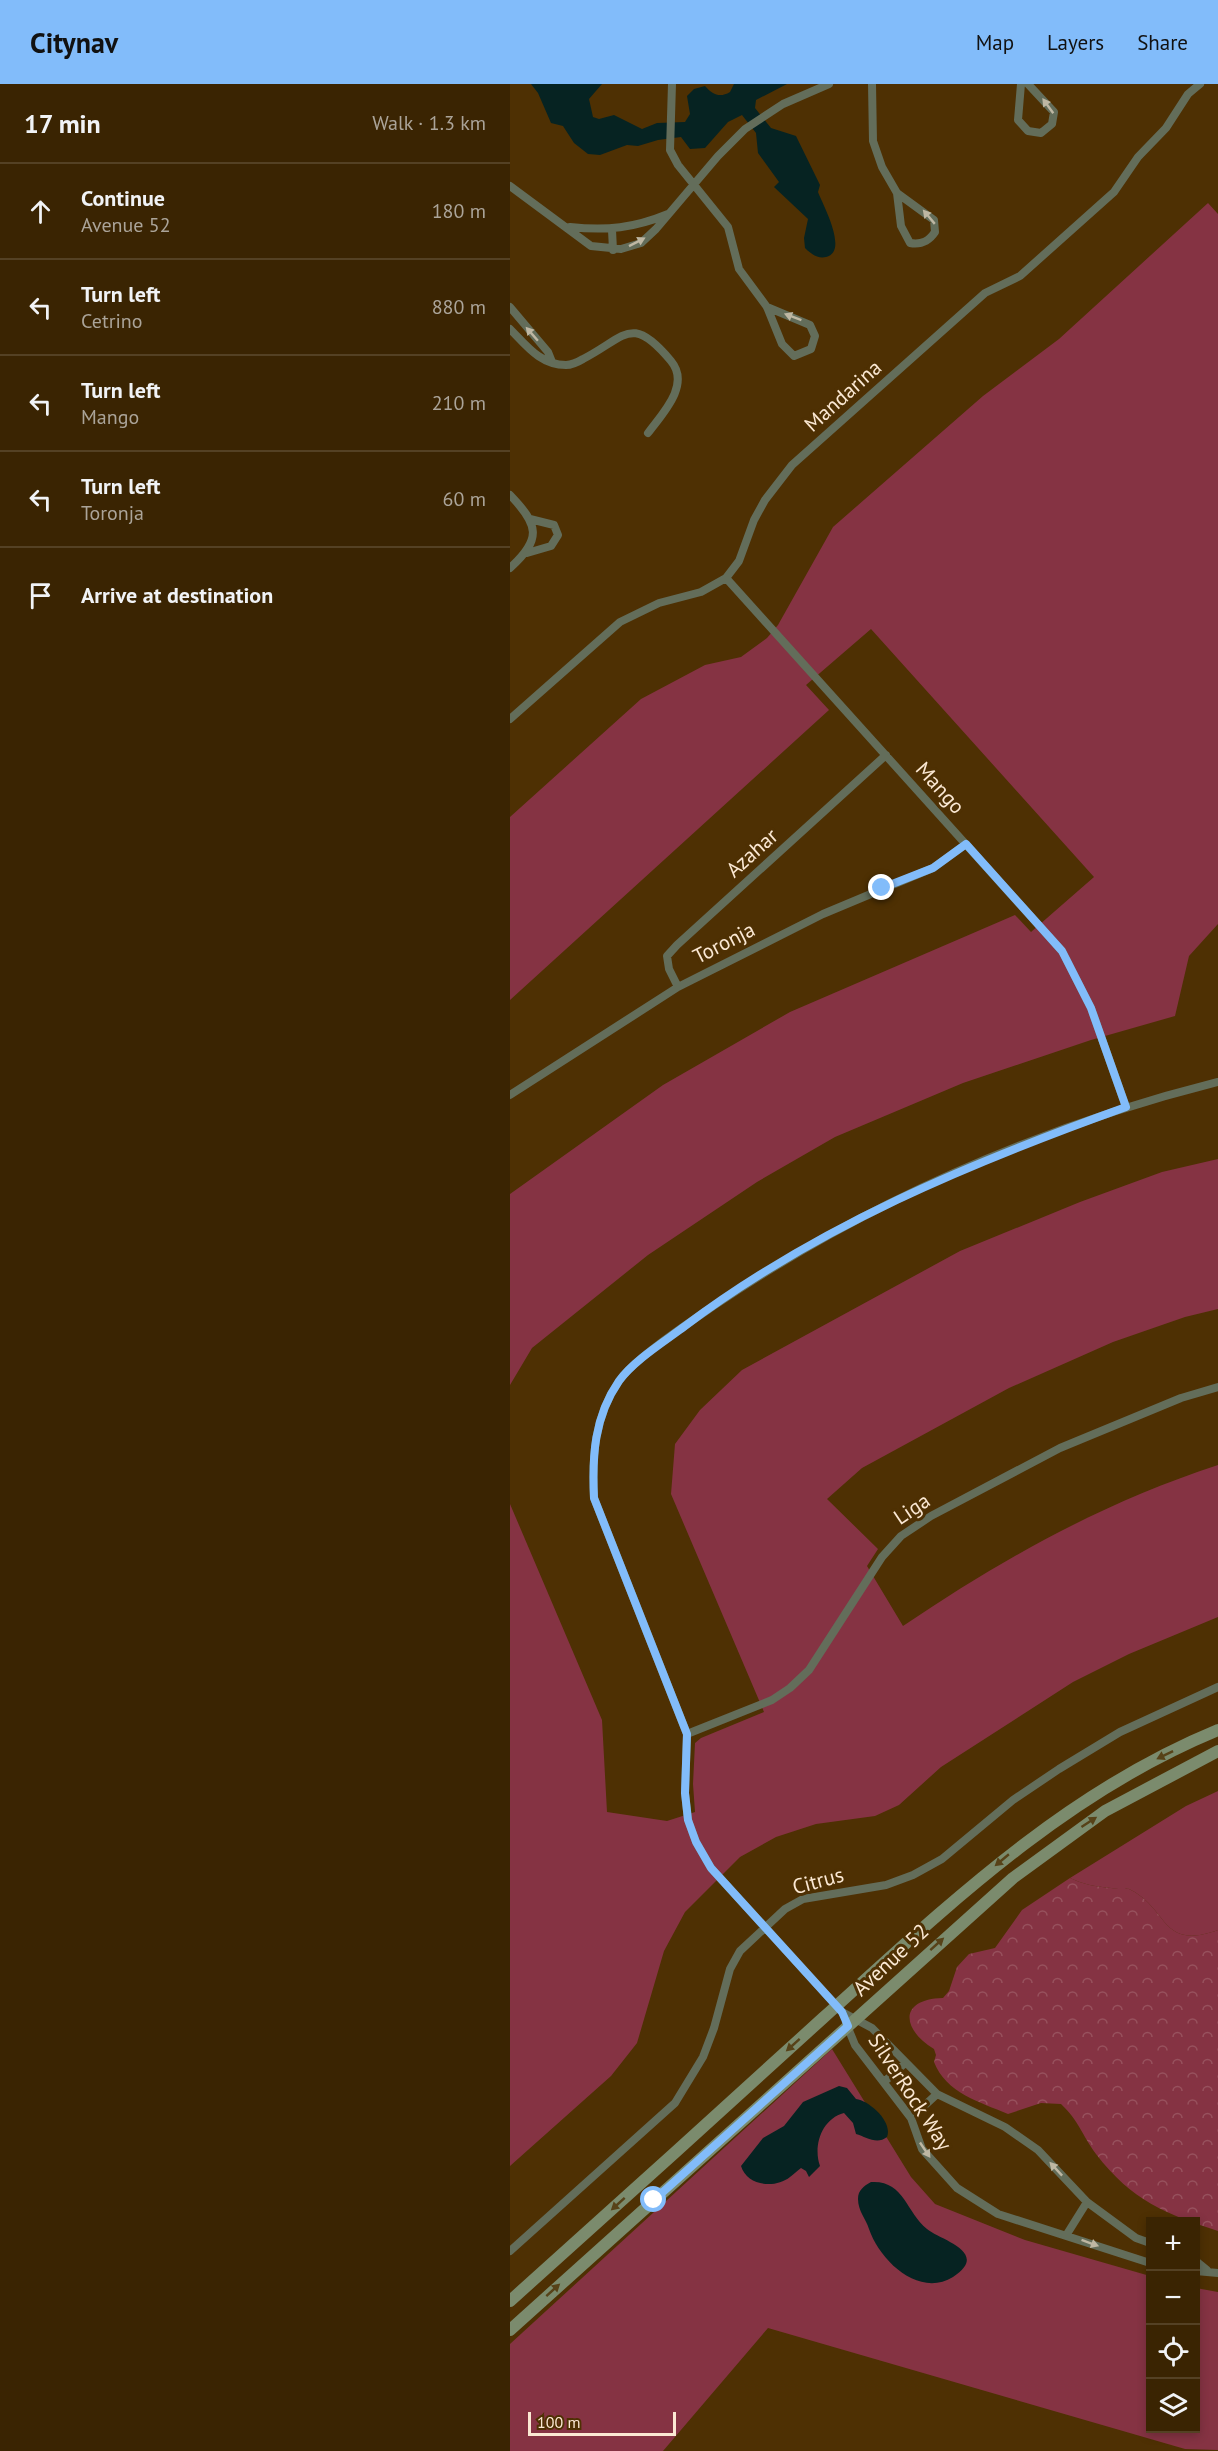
<!DOCTYPE html>
<html lang="en">
<head>
<meta charset="utf-8">
<style>
	body { margin:0; font-family:"PT Sans",sans-serif; background:#453011; color:#f1f3f6 }
	.controls { position:absolute; right:18px; bottom:18px; display:grid; overflow:hidden; border-radius:0px; box-shadow:0 3px 9px #0003 }
	.controls button { width:54px; height:54px; display:grid; place-items:center; padding:0; border:0; border-bottom:2px solid #544124; background:#3a2402; color:#f1f3f6; font:30px sans-serif }
	.scale { position:absolute; left:18px; bottom:15px; width:148px; box-sizing:border-box; padding-left:6px; border:3px solid #fbe8d3; border-top:0; font-size:16px; line-height:21px; white-space:nowrap; color:#fbe8d3; -webkit-text-stroke:4px #4e3003; paint-order:stroke }
	.stop { position:absolute; width:18px; height:18px; margin:-14px; border:4px solid #82bcfa; border-radius:50%; background:#fff }
	.stop.end { background:#82bcfa; border-color:#fff; box-shadow:0 2px 6px #0008 }
	.list { margin:0; padding:0; list-style:none }
	h2 { display:flex; justify-content:space-between; align-items:center; height:78px; margin:0; padding:0 24px; font-size:26px }
	h2 small { font-size:20px; font-weight:400; color:#aba499 }
	.list li { display:grid; grid-template-columns:39px 1fr auto; gap:18px; align-items:center; box-sizing:border-box; height:96px; padding:0 24px; border-top:2px solid #544124 }
	.list b { display:block; font-size:22px; white-space:nowrap }
	.list p { margin:0; font-size:20px; white-space:nowrap; color:#aba499 }
	.list em { font-size:20px; font-style:normal; color:#aba499 }
	.icon { flex:none; width:33px; height:33px; fill:none; stroke:currentColor; stroke-width:2; stroke-linecap:round; stroke-linejoin:round }
	.map { position:relative; flex:none; width:708px; height:2367px; overflow:hidden }
	header { display:flex; align-items:center; gap:36px; box-sizing:border-box; height:84px; padding:0 30px; background:#82bcfa; color:#111 }
	header strong { font-size:28px }
	nav { display:flex; gap:33px; margin-inline-start:auto; font-size:21px }
	main { display:flex }
	aside { flex:1; background:#3a2402 }
	.map>svg:first-child { display:block }
</style>
</head>
<body>
<header>
<strong>Citynav</strong>
<nav><a>Map</a><a>Layers</a><a>Share</a></nav>
</header>
<main>
<aside>
<h2>17 min<small>Walk · 1.3 km</small></h2>
<ul class="list">
<li><svg class="icon" aria-label="ahead" viewBox="0 0 24 24"><path d="M12 20V5M6 11l6-6 6 6"/></svg><div><b>Continue</b><p>Avenue 52</p></div><em>180 m</em></li>
<li><svg class="icon" aria-label="left" viewBox="0 0 24 24"><path d="M17 20v-9H6M10 6l-5 5 5 5"/></svg><div><b>Turn left</b><p>Cetrino</p></div><em>880 m</em></li>
<li><svg class="icon" aria-label="left" viewBox="0 0 24 24"><path d="M17 20v-9H6M10 6l-5 5 5 5"/></svg><div><b>Turn left</b><p>Mango</p></div><em>210 m</em></li>
<li><svg class="icon" aria-label="left" viewBox="0 0 24 24"><path d="M17 20v-9H6M10 6l-5 5 5 5"/></svg><div><b>Turn left</b><p>Toronja</p></div><em>60 m</em></li>
<li><svg class="icon" aria-label="arrive" viewBox="0 0 24 24"><path d="M6 21V4h12l-3 4 3 4H6"/></svg><div><b>Arrive at destination</b></div></li>
</ul>
</aside>
<div class="map">
<svg width="708" height="2367" viewBox="0 0 708 2367">
	<defs>
		<pattern id="park-crowns" width="20" height="18" patternUnits="userSpaceOnUse" patternTransform="scale(1.5)"><rect width="20" height="18" fill="#853343"/><path d="M2 6a3 3 0 1 1 6 0M12 15a3 3 0 1 1 6 0" fill="none" stroke="#97515d"/></pattern>
	</defs>
	<rect width="100%" height="100%" fill="#4e3003"/>
	<path fill="#853343" d="M 698,119 L 708,130 L 708,840 L 679,872 L 665,932 L 581,956 L 453,999 L 325,1053 L 247,1098 L 138,1171 L 22,1264 L 0,1301 L 0,1110 L 153,1001 L 280,928 L 505,831 L 521,848 L 584,793 L 361,545 L 296,601 L 319,626 L 0,916 L 0,733 L 131,615 L 195,581 L 231,573 L 257,554 L 268,541 L 323,443 L 473,312 L 549,255 Z
		M 708,1075 L 708,1225 L 675,1233 L 603,1258 L 499,1304 L 352,1384 L 317,1415 L 368,1465 L 357,1482 L 393,1542 C 494,1474 592,1419 708,1381 L 708,1533 L 619,1570 L 563,1598 L 431,1683 L 389,1721 L 365,1732 L 306,1740 L 266,1753 L 230,1773 L 175,1828 L 154,1867 L 127,1959 L 101,1992 L 0,2082 L 0,1420 L 92,1636 L 97,1728 L 157,1737 L 185,1728 L 183,1700 L 185,1659 L 191,1654 L 254,1628 L 161,1410 L 165,1360 L 190,1326 L 232,1286 L 450,1167 L 570,1118 L 652,1088 Z
		M 708,1707 L 708,1846 C 650,1867 659,1824 619,1805 C 614,1803 607,1805 601,1804 C 587,1803 572,1800 560,1794 L 676,1722 Z
		M 322,1965 L 401,2093 L 425,2120 L 515,2156 L 640,2192 L 640,2344 L 686,2344 L 686,2204 L 708,2208 L 708,2366 L 675,2365 L 258,2244 L 153,2367 L 0,2367 L 0,2260 Z"/>
	<path fill="url(#park-crowns)" d="M 560,1794 C 572,1800 587,1803 601,1804 C 607,1805 614,1803 619,1805 C 659,1824 650,1867 708,1846 L 708,2147 C 656,2130 622,2117 586,2070 C 572,2051 569,2037 551,2020 L 531,2019 L 498,2030 C 470,2018 436,2009 424,1978 L 426,1971 L 424,1965 C 391,1945 389,1915 433,1914 L 439,1907 L 447,1883 L 459,1870 L 485,1864 L 512,1826 Z"/>
	<path fill="#062322" d="M 21,0 L 92,0 L 79,15 L 83,33 L 89,35 L 104,31 L 132,45 L 147,39 L 175,38 L 180,30 L 177,12 L 184,5 L 195,2 C 203,11 210,14 220,8 L 224,0 L 277,0 L 246,16 L 245,24 L 261,44 L 286,52 L 310,101 L 308,108 C 313,121 339,168 316,173 C 308,175 301,170 295,164 L 294,154 L 298,135 L 264,103 L 269,98 L 248,69 L 246,49 L 232,31 L 218,38 L 195,64 L 180,65 L 171,53 L 148,56 L 128,62 L 117,61 L 90,71 L 78,70 L 64,59 L 53,42 L 41,39 L 28,9 Z
		M 329,2002 L 337,2004 L 346,2015 C 360,2017 383,2038 377,2053 C 367,2061 356,2053 346,2050 L 343,2039 L 334,2029 C 311,2035 303,2063 310,2082 L 299,2093 L 296,2087 L 291,2084 C 287,2087 284,2090 280,2093 C 265,2105 237,2102 231,2082 L 253,2054 L 274,2042 L 293,2018 Z
		M 361,2098 C 394,2096 396,2128 417,2145 C 430,2156 481,2168 443,2193 C 409,2214 370,2177 359,2145 C 356,2135 348,2127 348,2115 C 348,2106 354,2102 361,2098 Z"/>
	<g fill="none" stroke-linecap="round" stroke-linejoin="round">
		<path stroke="#636d5a" stroke-width="8" d="M 162,0 L 160,66 L 168,81 L 218,143 L 229,185 L 257,223 L 272,260 L 284,272 L 301,265 L 305,252 L 300,241 L 257,223
			M 362,0 L 363,57 L 372,83 L 387,109 L 391,142 L 400,159 C 412,161 419,157 425,148 L 424,136 L 387,109
			M 511,0 L 508,36 L 518,47 L 531,49 L 542,40 L 544,28 L 518,0
			M 0,102 L 81,162 L 111,165 L 131,159 L 146,145 L 208,72 L 235,45 L 273,20 L 319,0
			M 60,143 C 97,147 124,144 158,130
			M 102,146 L 103,166
			M 0,223 L 38,268 L 42,278
			M 0,245 C 16,261 30,281 56,281 C 61,281 68,278 73,275 C 116,253 121,229 161,277 C 181,301 152,330 138,349
			M 0,411 C 29,441 32,455 0,484
			M 17,469 L 41,462 L 48,451 L 44,441 L 20,435
			M 216,494 L 552,867 L 581,924 L 616,1023
			M 0,635 L 110,538 L 149,519 L 191,508 L 216,494 L 229,477 L 244,436 L 255,416 L 282,381 L 475,209 L 510,192 L 604,108 L 628,73 L 656,44 L 678,10 L 690,0
			M 168,903 L 159,885 L 157,872 L 167,861 L 376,671
			M 0,1011 L 168,903 L 313,830 L 423,784 L 456,760
			M 177,1650 L 262,1616 L 280,1604 L 299,1586 L 372,1473 L 391,1452 L 421,1432 L 550,1364 L 671,1314 L 708,1303
			M 336,1939 L 345,1961 L 401,2034 L 412,2065 L 447,2104 L 488,2130 L 640,2179
			M 374,1998 L 395,1979
			M 401,2034 L 427,2010
			M 557,2150 L 577,2118
			M 640,2159 L 626,2154 L 577,2118 L 528,2066 L 495,2043 L 427,2010 L 362,1944 L 332,1928 L 201,1784 L 186,1758 L 178,1736 L 175,1709 L 177,1650 L 84,1414 C 82,1373 84,1333 109,1297 C 125,1274 180,1238 205,1221 C 358,1118 529,1043 708,998
			M 0,2167 L 165,2019 L 193,1973 L 204,1944 L 220,1885 L 230,1867 L 275,1825 L 293,1815 L 376,1801 L 403,1791 L 432,1775 L 503,1716 L 549,1685 L 610,1648 L 708,1603
			M 686,2177 L 697,2186
			M 686,2187 L 708,2189"/>
		<path stroke="#7b8b6d" stroke-width="12" d="M 0,2217 C 105,2123 209,2029 313,1934 C 435,1824 554,1709 708,1646
			M 0,2246 L 503,1794 L 595,1727 L 708,1667"/>
	</g>
	<defs><path id="oneway-solid" d="M-6-.8H1V-3.2L6.5 0L1 3.2V.8H-6Z" transform="scale(1.5)"/></defs>
	<g fill="#beb7a3">
		<use href="#oneway-solid" transform="translate(538 22) rotate(-126)"/>
		<use href="#oneway-solid" transform="translate(419 133) rotate(-130)"/>
		<use href="#oneway-solid" transform="translate(127 158) rotate(-27)"/>
		<use href="#oneway-solid" transform="translate(283 233) rotate(-159)"/>
		<use href="#oneway-solid" transform="translate(22 250) rotate(-131)"/>
		<use href="#oneway-solid" transform="translate(415 2066) rotate(56)"/>
		<use href="#oneway-solid" transform="translate(546 2085) rotate(-133)"/>
		<use href="#oneway-solid" transform="translate(580 2159) rotate(20)"/>
	</g>
	<g fill="#574218">
		<use href="#oneway-solid" transform="translate(655 1671) rotate(154)"/>
		<use href="#oneway-solid" transform="translate(579 1738) rotate(-33)"/>
		<use href="#oneway-solid" transform="translate(492 1776) rotate(140)"/>
		<use href="#oneway-solid" transform="translate(427 1860) rotate(-42)"/>
		<use href="#oneway-solid" transform="translate(283 1961) rotate(138)"/>
		<use href="#oneway-solid" transform="translate(108 2120) rotate(138)"/>
		<use href="#oneway-solid" transform="translate(43 2206) rotate(-42)"/>
	</g>
	<g fill="none" stroke-linecap="round" stroke-linejoin="round">
		<path stroke="#82bcfa" stroke-width="8" d="M 144,2116 L 338,1942 L 332,1928 L 201,1784 L 186,1758 L 178,1736 L 175,1709 L 177,1650 L 84,1414 C 82,1373 84,1333 109,1297 C 123,1277 155,1257 175,1242 C 308,1142 460,1079 616,1023 L 581,924 L 552,867 L 456,760 L 423,784 L 372,804"/>
	</g>
	<g text-anchor="middle" stroke-width="6" stroke-linejoin="round" paint-order="stroke">
		<g font-size="21" fill="#fbe8d3" stroke="#4e3003">
			<text transform="translate(333 312) rotate(-42)" y="7">Mandarina</text>
			<text transform="translate(430 704) rotate(48)" y="7">Mango</text>
			<text transform="translate(242 769) rotate(-42)" y="7">Azahar</text>
			<text transform="translate(214 859) rotate(-27)" y="7">Toronja</text>
			<text transform="translate(402 1425) rotate(-34)" y="7">Liga</text>
			<text transform="translate(308 1797) rotate(-15)" y="7">Citrus</text>
			<text transform="translate(381 1876) rotate(-43)" y="7">Avenue 52</text>
			<text transform="translate(400 2008) rotate(57)" y="7">SilverRock Way</text>
		</g>
	</g>
</svg>
<div class="controls">
<button>+</button>
<button>−</button>
<button><svg class="icon" aria-label="locate" viewBox="0 0 24 24"><circle cx="12" cy="12" r="6"/><path d="M12 2v4M12 18v4M2 12h4M18 12h4"/></svg></button>
<button><svg class="icon" aria-label="layers" viewBox="0 0 24 24"><path d="M12 4l9 5-9 5-9-5zM3 14l9 5 9-5"/></svg></button>
</div>
<div class="scale">100 m</div>
<div class="stop" style="left:144px;top:2116px"></div>
<div class="stop end" style="left:372px;top:804px"></div>
</div>
</main>
</body>
</html>
